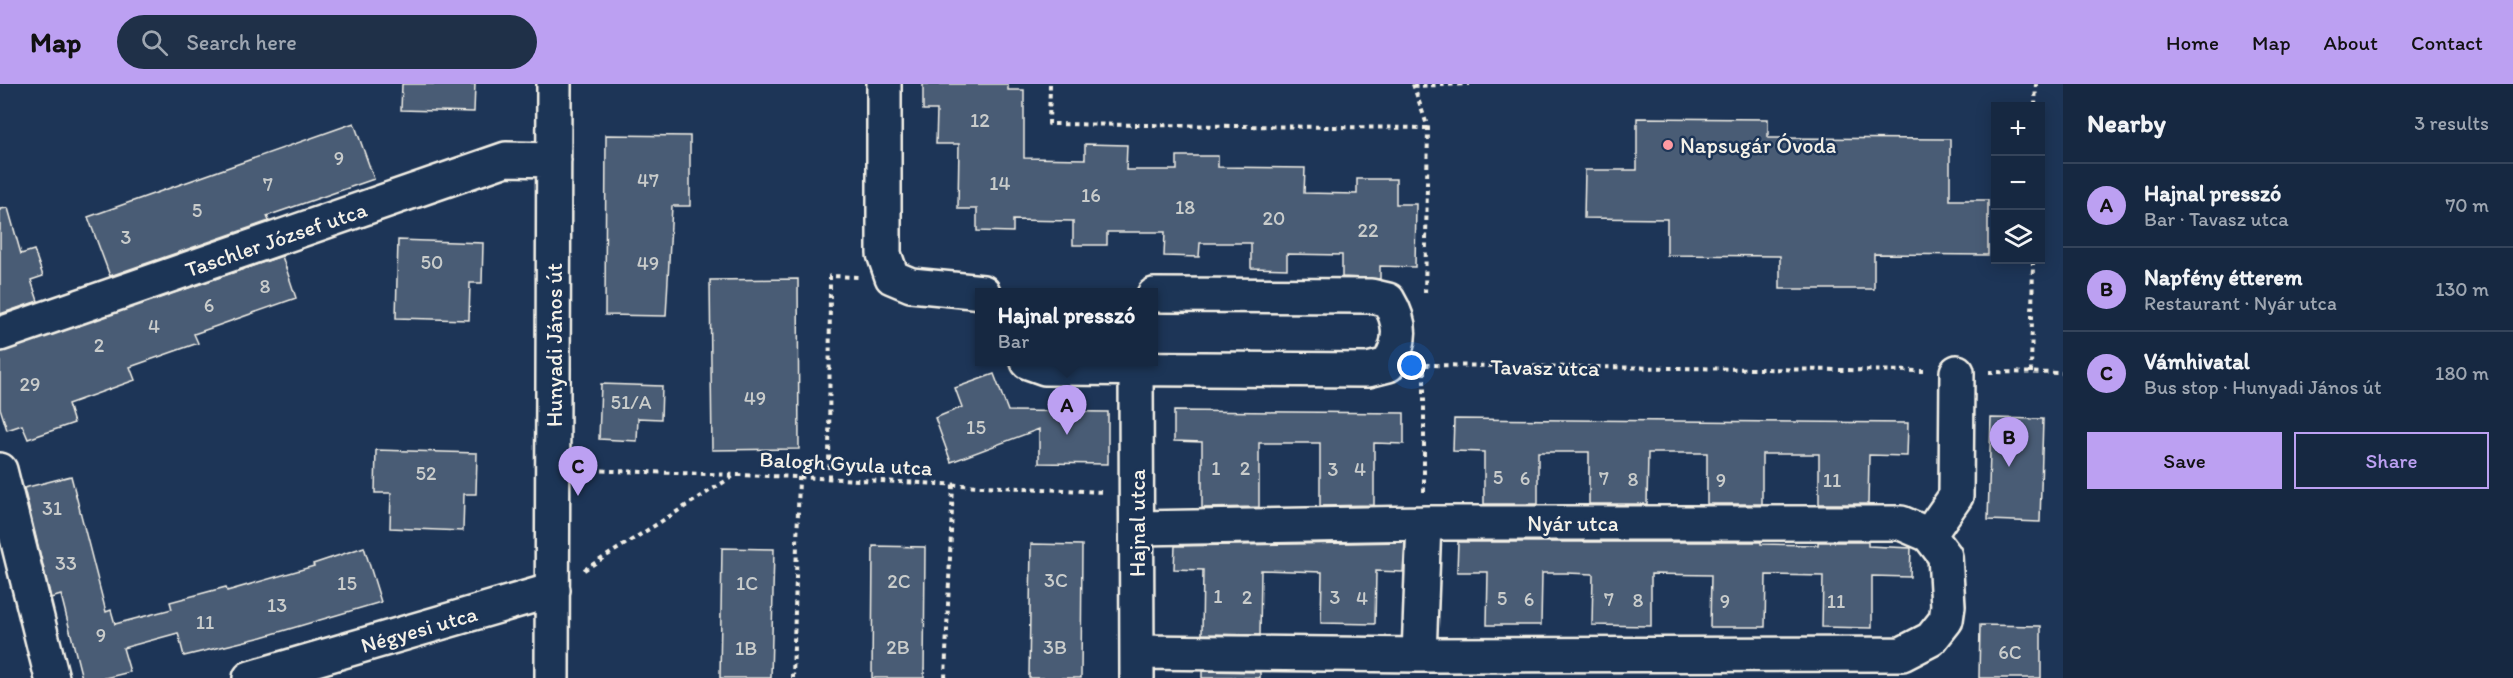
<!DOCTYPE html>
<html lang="en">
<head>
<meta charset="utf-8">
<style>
	body { margin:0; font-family:Itim,sans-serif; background:#1f3048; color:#f1f3f6 }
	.controls { position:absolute; right:18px; top:18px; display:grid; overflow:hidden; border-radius:0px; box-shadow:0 3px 15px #0003 }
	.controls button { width:54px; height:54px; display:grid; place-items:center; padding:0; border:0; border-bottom:2px solid #35445a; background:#162841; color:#f1f3f6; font:30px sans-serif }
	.you { position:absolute; left:1412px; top:282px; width:21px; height:21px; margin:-15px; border:4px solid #fff; border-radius:50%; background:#1a73e8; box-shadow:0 0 0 9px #1a73e833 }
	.badge { display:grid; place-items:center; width:39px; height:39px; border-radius:50%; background:#bca0f2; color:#111; font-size:20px; font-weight:700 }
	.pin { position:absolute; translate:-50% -50px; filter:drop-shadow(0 2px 3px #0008) }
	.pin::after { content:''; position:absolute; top:32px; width:21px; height:18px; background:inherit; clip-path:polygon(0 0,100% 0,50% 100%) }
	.popup { position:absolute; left:975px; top:204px; width:183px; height:78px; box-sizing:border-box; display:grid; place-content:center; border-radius:0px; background:#162841; filter:drop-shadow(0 2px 4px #0005); font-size:20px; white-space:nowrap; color:#9ea6b1 }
	.popup b { font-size:22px; color:#f1f3f6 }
	.popup::after { content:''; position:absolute; left:50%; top:100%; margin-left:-12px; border:12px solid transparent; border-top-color:#162841 }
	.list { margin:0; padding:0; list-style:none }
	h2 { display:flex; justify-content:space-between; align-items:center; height:78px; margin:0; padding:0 24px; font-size:26px }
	h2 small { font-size:20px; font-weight:400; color:#9ea6b1 }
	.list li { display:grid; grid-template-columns:39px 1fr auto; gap:18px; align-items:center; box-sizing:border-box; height:84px; padding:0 24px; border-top:2px solid #35445a }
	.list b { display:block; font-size:22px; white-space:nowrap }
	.list p { margin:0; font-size:20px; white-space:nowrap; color:#9ea6b1 }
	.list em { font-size:20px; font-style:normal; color:#9ea6b1 }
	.actions { display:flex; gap:12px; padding:18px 24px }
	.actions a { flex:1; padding:14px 0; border:2px solid #bca0f2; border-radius:0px; text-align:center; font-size:21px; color:#bca0f2 }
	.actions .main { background:#bca0f2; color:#111 }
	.icon { flex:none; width:33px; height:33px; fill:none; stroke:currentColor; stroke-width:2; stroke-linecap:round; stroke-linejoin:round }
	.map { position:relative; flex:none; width:2063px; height:594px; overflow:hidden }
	header { display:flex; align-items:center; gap:36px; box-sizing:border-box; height:84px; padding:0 30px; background:#bca0f2; color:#111 }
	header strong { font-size:28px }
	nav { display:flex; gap:33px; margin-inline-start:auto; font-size:21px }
	.search { width:420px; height:54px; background:#1f3048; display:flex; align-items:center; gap:15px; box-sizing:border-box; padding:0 21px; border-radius:33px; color:#9ea6b1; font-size:22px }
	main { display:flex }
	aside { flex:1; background:#162841 }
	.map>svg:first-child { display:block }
</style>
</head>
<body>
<header>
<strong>Map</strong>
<div class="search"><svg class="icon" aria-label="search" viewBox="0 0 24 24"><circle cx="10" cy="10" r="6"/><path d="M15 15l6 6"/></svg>Search here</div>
<nav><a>Home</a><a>Map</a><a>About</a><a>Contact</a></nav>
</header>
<main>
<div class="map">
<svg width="2063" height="594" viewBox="0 0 2063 594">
	<rect width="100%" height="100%" fill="#1d3557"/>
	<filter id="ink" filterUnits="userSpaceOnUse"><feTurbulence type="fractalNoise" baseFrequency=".0167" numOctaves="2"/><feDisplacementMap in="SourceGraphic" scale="12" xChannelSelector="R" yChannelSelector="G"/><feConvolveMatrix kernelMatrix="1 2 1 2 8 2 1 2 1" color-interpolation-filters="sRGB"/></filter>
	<g filter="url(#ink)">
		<path fill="#485b74" stroke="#f4f1e8" stroke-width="1.5" d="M 402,0 L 475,0 L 474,28 L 401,26 Z
			M 923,0 L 1008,0 L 1008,6 L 1024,6 L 1024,74 L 1085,75 L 1085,60 L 1127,61 L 1126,86 L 1177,86 L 1177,72 L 1218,72 L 1218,83 L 1305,84 L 1304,109 L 1357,110 L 1357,95 L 1396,95 L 1396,120 L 1416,120 L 1415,183 L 1380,182 L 1380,195 L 1342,193 L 1342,171 L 1287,170 L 1287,185 L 1251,184 L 1251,159 L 1200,159 L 1199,173 L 1164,172 L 1165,148 L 1107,148 L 1107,161 L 1073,161 L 1073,137 L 1013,136 L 1013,148 L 977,147 L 977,125 L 958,125 L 959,60 L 936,60 L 937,26 L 923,26 Z
			M 1637,34 L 1768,35 L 1768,54 L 1950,55 L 1950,116 L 1988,116 L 1988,171 L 1874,170 L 1874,205 L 1780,205 L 1780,172 L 1667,171 L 1667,135 L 1584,134 L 1585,86 L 1637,86 Z
			M 354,39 L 374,95 L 267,132 L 269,137 L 110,192 L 88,133 Z
			M 606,51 L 690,52 L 690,122 L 672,122 L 666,232 L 605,231 Z
			M 8,124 L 21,170 L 34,166 L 43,192 L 31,196 L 38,217 L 0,230 L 0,125 Z
			M 398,156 L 483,159 L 482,199 L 470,199 L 469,236 L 396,234 Z
			M 282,172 L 296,214 L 194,250 L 198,259 L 130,283 L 135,296 L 68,320 L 74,339 L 28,355 L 22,341 L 7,346 L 0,324 L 0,268 Z
			M 798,195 L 799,365 L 712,366 L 710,196 Z
			M 994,290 L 1008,327 L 1108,328 L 1108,380 L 1039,379 L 1039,345 L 951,378 L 935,334 L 962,323 L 955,304 Z
			M 601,300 L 662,302 L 661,335 L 638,334 L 637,357 L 599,355 Z
			M 1174,327 L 1404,329 L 1404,360 L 1374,359 L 1374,421 L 1320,422 L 1320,359 L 1259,359 L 1259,423 L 1202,424 L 1202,358 L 1174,357 Z
			M 1991,334 L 2043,335 L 2040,438 L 1988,436 Z
			M 1454,335 L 1908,339 L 1907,372 L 1869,371 L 1868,420 L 1819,420 L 1819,370 L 1762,370 L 1762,420 L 1707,420 L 1707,369 L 1648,369 L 1647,420 L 1589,420 L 1589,368 L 1538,368 L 1538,420 L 1484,420 L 1484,368 L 1453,367 Z
			M 376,366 L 477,369 L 476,410 L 464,410 L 463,447 L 390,444 L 391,409 L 375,409 Z
			M 71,392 L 106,528 L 111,526 L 115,540 L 172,525 L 170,518 L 226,503 L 227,507 L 314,482 L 313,480 L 364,463 L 381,518 L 262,553 L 184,572 L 178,549 L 123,564 L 130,588 L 105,594 L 82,594 L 61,511 L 51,514 L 24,404 Z
			M 1405,458 L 1403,488 L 1376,487 L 1375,540 L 1321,539 L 1322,488 L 1261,486 L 1260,551 L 1202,550 L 1203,486 L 1174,485 L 1175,462 Z
			M 1458,458 L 1761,458 L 1761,460 L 1818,461 L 1818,458 L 1868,458 L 1868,462 L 1911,464 L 1910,493 L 1872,492 L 1872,544 L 1822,543 L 1823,492 L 1766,491 L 1765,543 L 1710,543 L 1711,491 L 1651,490 L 1651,542 L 1592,541 L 1593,490 L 1566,489 L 1542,489 L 1541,541 L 1487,541 L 1488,488 L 1457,488 Z
			M 1031,460 L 1082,461 L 1081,594 L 1029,594 Z
			M 873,462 L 925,463 L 924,594 L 872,594 Z
			M 722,464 L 774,465 L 771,594 L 720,594 Z
			M 1980,541 L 2041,542 L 2041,594 L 1979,594 Z
			M 1202,587 L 1260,588 L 1260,594 L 1202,594 Z"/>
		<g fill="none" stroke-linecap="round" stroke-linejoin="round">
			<defs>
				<path id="minor" d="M 884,0 L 884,170 L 892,193 L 911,201 L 983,208
					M 0,250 L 506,75 L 554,76
					M 1028,278 L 1045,284 L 1368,286 L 1388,281 C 1402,258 1402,239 1388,216 L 1371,212 L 1154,211
					M 1136,284 L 1137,594
					M 0,386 L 52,594
					M 1929,451 L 1956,412 L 1957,288
					M 1137,568 L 1419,571 L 1902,570 L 1931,555 L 1946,536 L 1948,522 L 1945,472 L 1929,451 L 1901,439 L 1424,439 L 1138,444
					M 1419,571 L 1424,439
					M 250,594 L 553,506
					M 552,594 L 554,0"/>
			</defs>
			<use href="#minor" stroke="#f4f1e8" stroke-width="38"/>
			<path stroke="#f4f1e8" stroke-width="4" stroke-dasharray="4.5 4.5" stroke-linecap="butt" d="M 1050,0 L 1049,40 L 1428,44
				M 1413,0 L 1428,44 L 1425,213
				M 1413,2 L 1470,0
				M 2035,22 L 2036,0
				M 1425,281 L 1924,287
				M 1989,288 L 2063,289
				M 2031,289 L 2033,176
				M 584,386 L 799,393 L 1104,408
				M 829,394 L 830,192 L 858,193
				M 1424,408 L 1424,284
				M 584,486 L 735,391
				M 793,594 L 799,393
				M 945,594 L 953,400"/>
			<use href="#minor" stroke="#1d3557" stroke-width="33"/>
		</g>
	</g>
	<circle fill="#ff9aa2" stroke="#1d3557" stroke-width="2" cx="1668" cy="61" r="6"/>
	<g text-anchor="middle" stroke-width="5" stroke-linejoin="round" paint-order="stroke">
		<g font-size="20" fill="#c9cccb">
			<text x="980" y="43">12</text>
			<text x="339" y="81">9</text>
			<text x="648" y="103">47</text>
			<text x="1000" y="106">14</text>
			<text x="268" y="107">7</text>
			<text x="1091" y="118">16</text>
			<text x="1185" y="130">18</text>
			<text x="197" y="133">5</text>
			<text x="1274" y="141">20</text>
			<text x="1368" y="153">22</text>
			<text x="126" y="160">3</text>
			<text x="432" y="185">50</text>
			<text x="648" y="186">49</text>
			<text x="265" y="209">8</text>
			<text x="209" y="228">6</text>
			<text x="154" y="249">4</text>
			<text x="99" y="268">2</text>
			<text x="30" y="307">29</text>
			<text x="755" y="321">49</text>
			<text x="631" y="325">51/A</text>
			<text x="976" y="350">15</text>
			<text x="1216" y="391">1</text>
			<text x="1245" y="391">2</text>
			<text x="1333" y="392">3</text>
			<text x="1360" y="392">4</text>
			<text x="426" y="396">52</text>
			<text x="1498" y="400">5</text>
			<text x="1525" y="401">6</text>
			<text x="1604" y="401">7</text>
			<text x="1633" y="402">8</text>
			<text x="1721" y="403">9</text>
			<text x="1832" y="403">11</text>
			<text x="52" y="431">31</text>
			<text x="66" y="486">33</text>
			<text x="1056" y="503">3C</text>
			<text x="899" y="504">2C</text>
			<text x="347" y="506">15</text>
			<text x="747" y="506">1C</text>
			<text x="1218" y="519">1</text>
			<text x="1247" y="520">2</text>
			<text x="1335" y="520">3</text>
			<text x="1362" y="521">4</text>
			<text x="1502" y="521">5</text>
			<text x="1529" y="522">6</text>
			<text x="1609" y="522">7</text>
			<text x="1638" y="523">8</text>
			<text x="1725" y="524">9</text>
			<text x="1836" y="524">11</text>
			<text x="277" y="528">13</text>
			<text x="205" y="545">11</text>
			<text x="101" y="558">9</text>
			<text x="898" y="570">2B</text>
			<text x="1055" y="570">3B</text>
			<text x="746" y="571">1B</text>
			<text x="2010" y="575">6C</text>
		</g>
		<g font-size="22" fill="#f4f1e8" stroke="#1d3557" text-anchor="start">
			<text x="1680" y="69">Napsugár Óvoda</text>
		</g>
		<g font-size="22" fill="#f4f1e8" stroke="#1d3557">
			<text transform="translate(276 155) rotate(-19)" y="8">Taschler József utca</text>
			<text transform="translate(554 261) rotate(-90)" y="8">Hunyadi János út</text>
			<text transform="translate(1545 283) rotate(1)" y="8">Tavasz utca</text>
			<text transform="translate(846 379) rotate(3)" y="8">Balogh Gyula utca</text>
			<text transform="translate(1137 439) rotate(-90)" y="8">Hajnal utca</text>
			<text x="1573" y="447">Nyár utca</text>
			<text transform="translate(419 545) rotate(-16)" y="8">Négyesi utca</text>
		</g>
	</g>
</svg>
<div class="controls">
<button>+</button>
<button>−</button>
<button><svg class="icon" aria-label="layers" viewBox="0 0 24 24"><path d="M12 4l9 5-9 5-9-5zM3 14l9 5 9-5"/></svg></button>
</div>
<div class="you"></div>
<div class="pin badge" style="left:1067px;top:351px">A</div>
<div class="popup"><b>Hajnal presszó</b>Bar</div>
<div class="pin badge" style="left:2009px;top:383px">B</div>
<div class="pin badge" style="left:578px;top:412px">C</div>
</div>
<aside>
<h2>Nearby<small>3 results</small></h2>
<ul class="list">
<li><span class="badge">A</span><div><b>Hajnal presszó</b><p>Bar · Tavasz utca</p></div><em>70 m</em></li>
<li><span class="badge">B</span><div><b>Napfény étterem</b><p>Restaurant · Nyár utca</p></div><em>130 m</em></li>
<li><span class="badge">C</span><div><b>Vámhivatal</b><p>Bus stop · Hunyadi János út</p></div><em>180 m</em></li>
</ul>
<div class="actions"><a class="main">Save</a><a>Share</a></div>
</aside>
</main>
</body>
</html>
